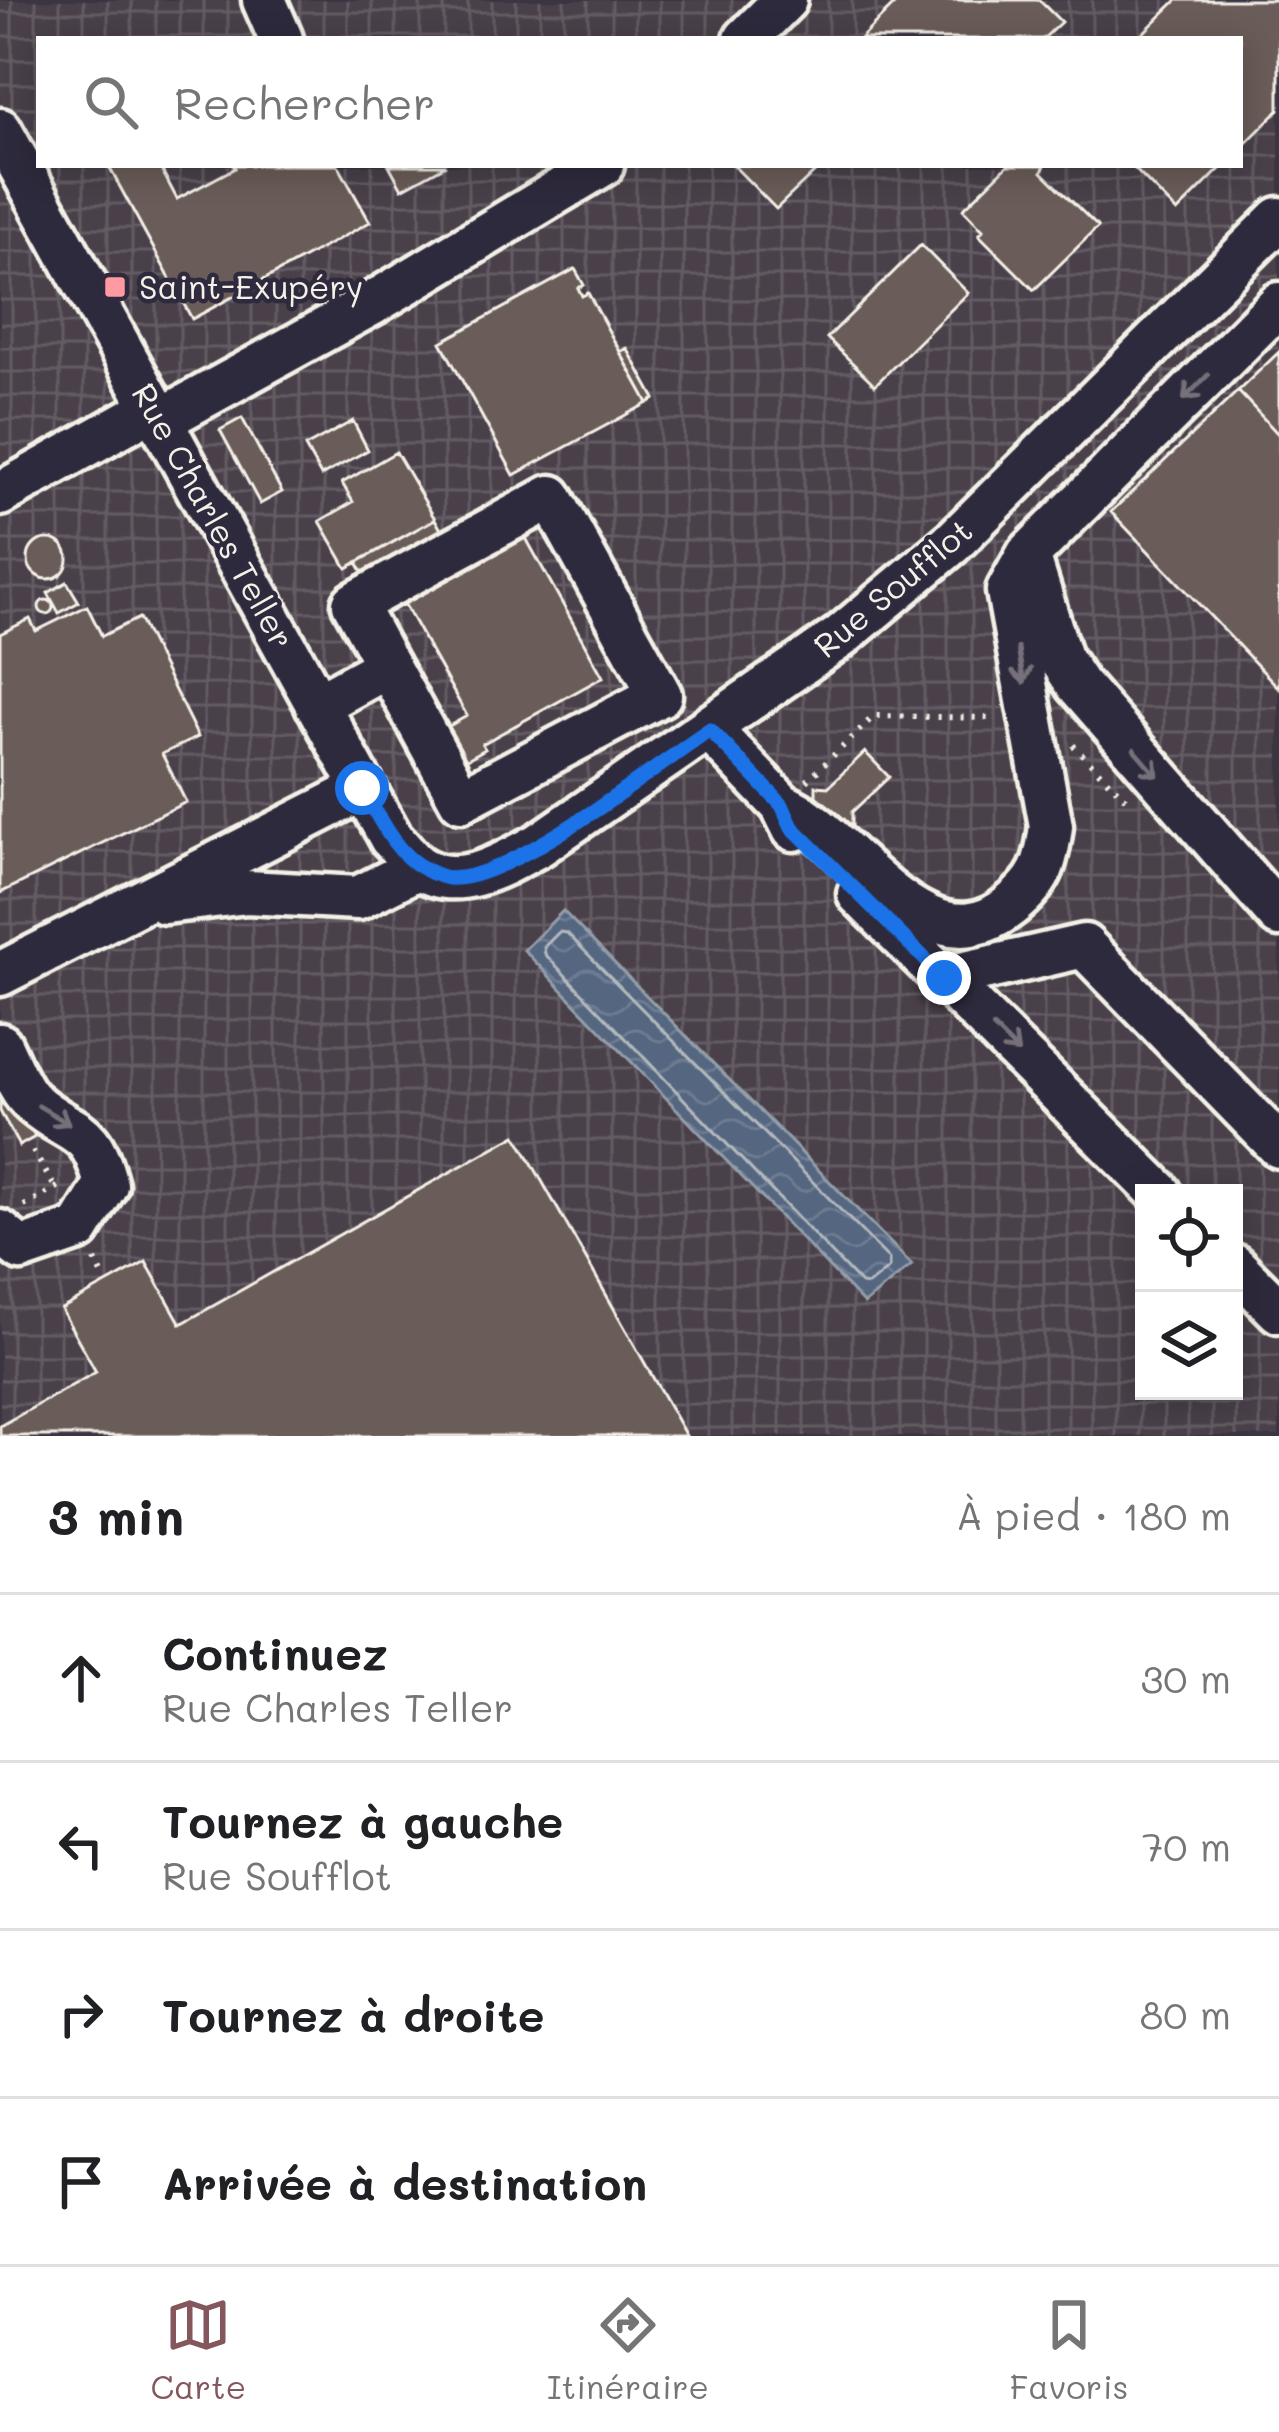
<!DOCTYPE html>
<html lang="fr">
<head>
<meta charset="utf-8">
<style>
	body { margin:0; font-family:Mali,sans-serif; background:#f2f2f2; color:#202124 }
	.controls { position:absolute; right:36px; bottom:36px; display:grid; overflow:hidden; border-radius:0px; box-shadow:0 6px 30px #0003 }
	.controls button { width:108px; height:108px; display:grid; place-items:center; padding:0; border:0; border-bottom:3px solid #e0e0e0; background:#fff; color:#202124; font:60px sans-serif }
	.stop { position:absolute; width:36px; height:36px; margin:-27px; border:9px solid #1a73e8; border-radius:50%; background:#fff }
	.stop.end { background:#1a73e8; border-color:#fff; box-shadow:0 3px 12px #0008 }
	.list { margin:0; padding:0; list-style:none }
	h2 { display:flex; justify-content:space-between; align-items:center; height:156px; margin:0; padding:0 48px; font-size:51px }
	h2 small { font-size:39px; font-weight:400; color:#757577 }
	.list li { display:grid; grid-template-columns:78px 1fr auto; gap:36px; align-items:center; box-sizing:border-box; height:168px; padding:0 48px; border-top:3px solid #e0e0e0 }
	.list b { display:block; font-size:45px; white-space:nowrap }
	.list p { margin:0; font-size:39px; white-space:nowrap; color:#757577 }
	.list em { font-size:39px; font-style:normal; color:#757577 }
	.icon { flex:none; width:66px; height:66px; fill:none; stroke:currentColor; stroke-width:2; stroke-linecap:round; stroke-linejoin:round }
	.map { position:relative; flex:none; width:1279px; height:1436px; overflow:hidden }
	.search { position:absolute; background:#fff; box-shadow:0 6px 30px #0003; left:36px; right:36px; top:36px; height:132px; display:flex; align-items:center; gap:30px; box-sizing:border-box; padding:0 42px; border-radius:0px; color:#757577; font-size:45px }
	.sheet { height:828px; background:#fff }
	nav { display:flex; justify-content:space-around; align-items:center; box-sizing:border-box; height:168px; border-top:3px solid #e0e0e0; background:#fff; font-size:33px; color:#757577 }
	nav a { display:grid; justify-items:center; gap:6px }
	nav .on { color:#84575d }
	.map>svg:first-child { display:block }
</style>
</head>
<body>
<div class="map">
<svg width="1279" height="1436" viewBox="0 0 1279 1436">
	<defs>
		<pattern id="industrial-grid" width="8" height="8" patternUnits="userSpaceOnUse" patternTransform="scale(3)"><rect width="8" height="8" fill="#494049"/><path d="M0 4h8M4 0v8" fill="none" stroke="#645c63"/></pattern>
		<pattern id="water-waves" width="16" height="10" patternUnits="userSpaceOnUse" patternTransform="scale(3)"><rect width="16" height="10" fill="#546680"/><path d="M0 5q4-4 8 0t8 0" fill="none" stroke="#6d7c92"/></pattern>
	</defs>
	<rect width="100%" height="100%" fill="#3b3442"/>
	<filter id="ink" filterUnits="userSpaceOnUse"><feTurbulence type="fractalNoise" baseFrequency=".00833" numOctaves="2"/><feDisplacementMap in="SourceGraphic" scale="24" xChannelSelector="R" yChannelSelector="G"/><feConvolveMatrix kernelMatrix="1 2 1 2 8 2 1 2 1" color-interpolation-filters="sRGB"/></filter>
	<g filter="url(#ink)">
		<path fill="url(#industrial-grid)" fill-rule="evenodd" d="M 0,0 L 1279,0 L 1279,1436 L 0,1436 ZM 39,39 L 1240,39 L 1240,165 L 39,165 ZM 1144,1193 L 1234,1193 L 1234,1391 L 1144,1391 Z"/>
		<path fill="url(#water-waves)" stroke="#949eaa" stroke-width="3" d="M 563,911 L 912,1265 L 864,1304 L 524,950 Z"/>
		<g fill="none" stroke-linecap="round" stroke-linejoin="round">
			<path stroke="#b4b9be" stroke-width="3" d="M 559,932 L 567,933 L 889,1259 L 889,1268 L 868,1285 L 861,1284 L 545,954 L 544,947 Z"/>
		</g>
		<path fill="#6a5b58" stroke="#f4f1e8" stroke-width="3" d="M 899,0 L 1039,0 L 1061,22 L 1043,39 L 860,39 Z
			M 1177,0 L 1275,0 L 1279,4 L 1279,110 L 1240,149 L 1240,39 L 1137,39 Z
			M 108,165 L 159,165 L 177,199 L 235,168 L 233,165 L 338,165 L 370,222 L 192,319 Z
			M 389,165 L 446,165 L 402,189 Z
			M 733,165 L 822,165 L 776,209 Z
			M 1008,165 L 1045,165 L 1042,172 L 1098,227 L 1034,290 L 979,235 L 983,230 L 963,209 Z
			M 1131,165 L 1224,165 L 1177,212 Z
			M 921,245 L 968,293 L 875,385 L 827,338 Z
			M 575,269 L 584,285 L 578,288 L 582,296 L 588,293 L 648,403 L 514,475 L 441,342 Z
			M 627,348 L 655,399 L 648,403 L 620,352 Z
			M 1279,352 L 1279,435 L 1238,391 Z
			M 1238,391 L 1279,435 L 1279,688 L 1111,512 Z
			M 242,418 L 282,492 L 260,504 L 220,430 Z
			M 353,421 L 368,450 L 321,476 L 305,447 Z
			M 396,452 L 435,519 L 347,568 L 320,521 L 353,502 L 342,483 Z
			M 435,519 L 448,542 L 370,586 L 357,562 Z
			M 522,531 L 603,677 L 482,744 L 485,749 L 460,763 L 438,725 L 446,721 L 449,726 L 467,716 L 401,598 Z
			M28 559a20 20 0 1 1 40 0a20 20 0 1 1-40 0Z
			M 67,582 L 79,602 L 59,613 L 48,593 Z
			M39 607a7 7 0 1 1 14 0a7 7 0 1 1-14 0Z
			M 87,606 L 102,636 L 139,618 L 198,737 L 162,754 L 186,802 L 0,893 L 0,634 L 30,619 L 36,631 Z
			M 865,752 L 889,777 L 852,812 L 852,824 L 841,824 L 816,798 L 816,786 L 828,787 Z
			M 9,1090 L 35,1137 L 19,1146 L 0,1111 L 0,1095 Z
			M 516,1135 L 686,1436 L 0,1436 L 0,1426 L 96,1372 L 61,1309 L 146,1262 L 181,1324 Z"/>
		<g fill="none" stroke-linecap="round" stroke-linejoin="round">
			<defs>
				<path id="minor" d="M 264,0 L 281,39
					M 746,39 L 785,0
					M 0,130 L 391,838 C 400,847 409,860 419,867 C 458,893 504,864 539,845 L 840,637 L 951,544 L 1279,219
					M 161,420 L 373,303 L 602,165
					M 0,494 L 154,407
					M 551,497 L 660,695 L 461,800 L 354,604 Z
					M 1028,555 L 1060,658 L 1078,685 L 1279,915
					M 317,705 L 388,666
					M 710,730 L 782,805 L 794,829
					M 782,805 C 847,830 923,976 1010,906 C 1041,881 1046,865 1051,826 L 1008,591 L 1028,555 L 1279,304
					M 859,894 L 1160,1193
					M 165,902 L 247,892 L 358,898 L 419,867
					M 0,974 L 363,789
					M 944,978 L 1084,946 L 1279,1146
					M 0,1045 C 9,1062 18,1091 33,1103 C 74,1138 90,1122 106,1185 L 79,1229 L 21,1249 L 0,1232
					M 1234,1266 L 1279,1311"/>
			</defs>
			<use href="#minor" stroke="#f4f1e8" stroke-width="51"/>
			<path stroke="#f4f1e8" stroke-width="6" stroke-dasharray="3 9" stroke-linecap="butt" d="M 1073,745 L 1131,804
				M 807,781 L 874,716 L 995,718
				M 33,1151 L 56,1189
				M 24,1206 L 65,1183
				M 95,1260 L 103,1276"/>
			<use href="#minor" stroke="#2f2a3d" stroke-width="42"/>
		</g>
		<defs><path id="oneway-shaft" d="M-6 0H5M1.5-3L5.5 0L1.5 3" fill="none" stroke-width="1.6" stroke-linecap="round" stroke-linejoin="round" transform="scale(3)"/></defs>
		<g stroke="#747079">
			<use href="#oneway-shaft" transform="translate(1196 387) rotate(135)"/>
			<use href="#oneway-shaft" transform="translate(1021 666) rotate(80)"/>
			<use href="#oneway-shaft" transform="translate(1146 763) rotate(49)"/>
			<use href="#oneway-shaft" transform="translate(1006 1040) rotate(45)"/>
			<use href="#oneway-shaft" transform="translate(54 1115) rotate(31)"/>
		</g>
	</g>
	<g fill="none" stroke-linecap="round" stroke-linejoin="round" filter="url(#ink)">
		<path stroke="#1a73e8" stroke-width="15" d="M 362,788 C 378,815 394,853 423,868 C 429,872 441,877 449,878 C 505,885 659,764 710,730 L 782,805 L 792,827 L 944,978"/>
	</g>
	<rect fill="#ff9aa2" stroke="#2f2a3d" stroke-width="4.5" x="103" y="275" width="24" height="24" rx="6"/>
	<g text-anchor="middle" stroke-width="9" stroke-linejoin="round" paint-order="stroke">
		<g font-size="33" fill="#f4f1e8" stroke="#2f2a3d" text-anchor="start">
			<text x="139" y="299">Saint-Exupéry</text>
		</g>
		<g font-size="33" fill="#f4f1e8" stroke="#2f2a3d">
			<text transform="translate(213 516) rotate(61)" y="12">Rue Charles Teller</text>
			<text transform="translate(893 588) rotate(-40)" y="12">Rue Soufflot</text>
		</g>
	</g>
</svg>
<div class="controls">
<button><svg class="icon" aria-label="locate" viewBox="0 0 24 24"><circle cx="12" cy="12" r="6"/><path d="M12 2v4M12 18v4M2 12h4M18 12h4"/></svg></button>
<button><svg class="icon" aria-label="layers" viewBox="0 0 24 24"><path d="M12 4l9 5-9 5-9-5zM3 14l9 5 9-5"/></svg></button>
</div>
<div class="stop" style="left:362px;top:788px"></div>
<div class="stop end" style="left:944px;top:978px"></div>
<div class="search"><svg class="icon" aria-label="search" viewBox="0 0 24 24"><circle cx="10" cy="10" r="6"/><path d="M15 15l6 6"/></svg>Rechercher</div>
</div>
<section class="sheet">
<h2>3 min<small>À pied · 180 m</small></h2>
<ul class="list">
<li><svg class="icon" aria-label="ahead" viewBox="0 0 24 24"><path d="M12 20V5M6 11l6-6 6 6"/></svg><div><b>Continuez</b><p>Rue Charles Teller</p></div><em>30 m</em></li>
<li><svg class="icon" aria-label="left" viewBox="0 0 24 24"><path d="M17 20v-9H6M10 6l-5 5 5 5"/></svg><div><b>Tournez à gauche</b><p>Rue Soufflot</p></div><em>70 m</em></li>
<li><svg class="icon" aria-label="right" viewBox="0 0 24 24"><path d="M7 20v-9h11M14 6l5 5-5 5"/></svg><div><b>Tournez à droite</b></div><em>80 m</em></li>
<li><svg class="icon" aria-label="arrive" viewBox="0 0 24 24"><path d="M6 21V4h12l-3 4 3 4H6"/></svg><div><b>Arrivée à destination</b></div></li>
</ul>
</section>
<nav>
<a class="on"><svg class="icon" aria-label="map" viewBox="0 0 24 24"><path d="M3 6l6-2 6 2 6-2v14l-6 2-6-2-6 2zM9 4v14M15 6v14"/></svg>Carte</a>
<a><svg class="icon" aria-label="directions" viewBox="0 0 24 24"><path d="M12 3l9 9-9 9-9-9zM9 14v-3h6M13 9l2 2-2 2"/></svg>Itinéraire</a>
<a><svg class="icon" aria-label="saved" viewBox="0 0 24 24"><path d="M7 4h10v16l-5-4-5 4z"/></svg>Favoris</a>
</nav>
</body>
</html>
